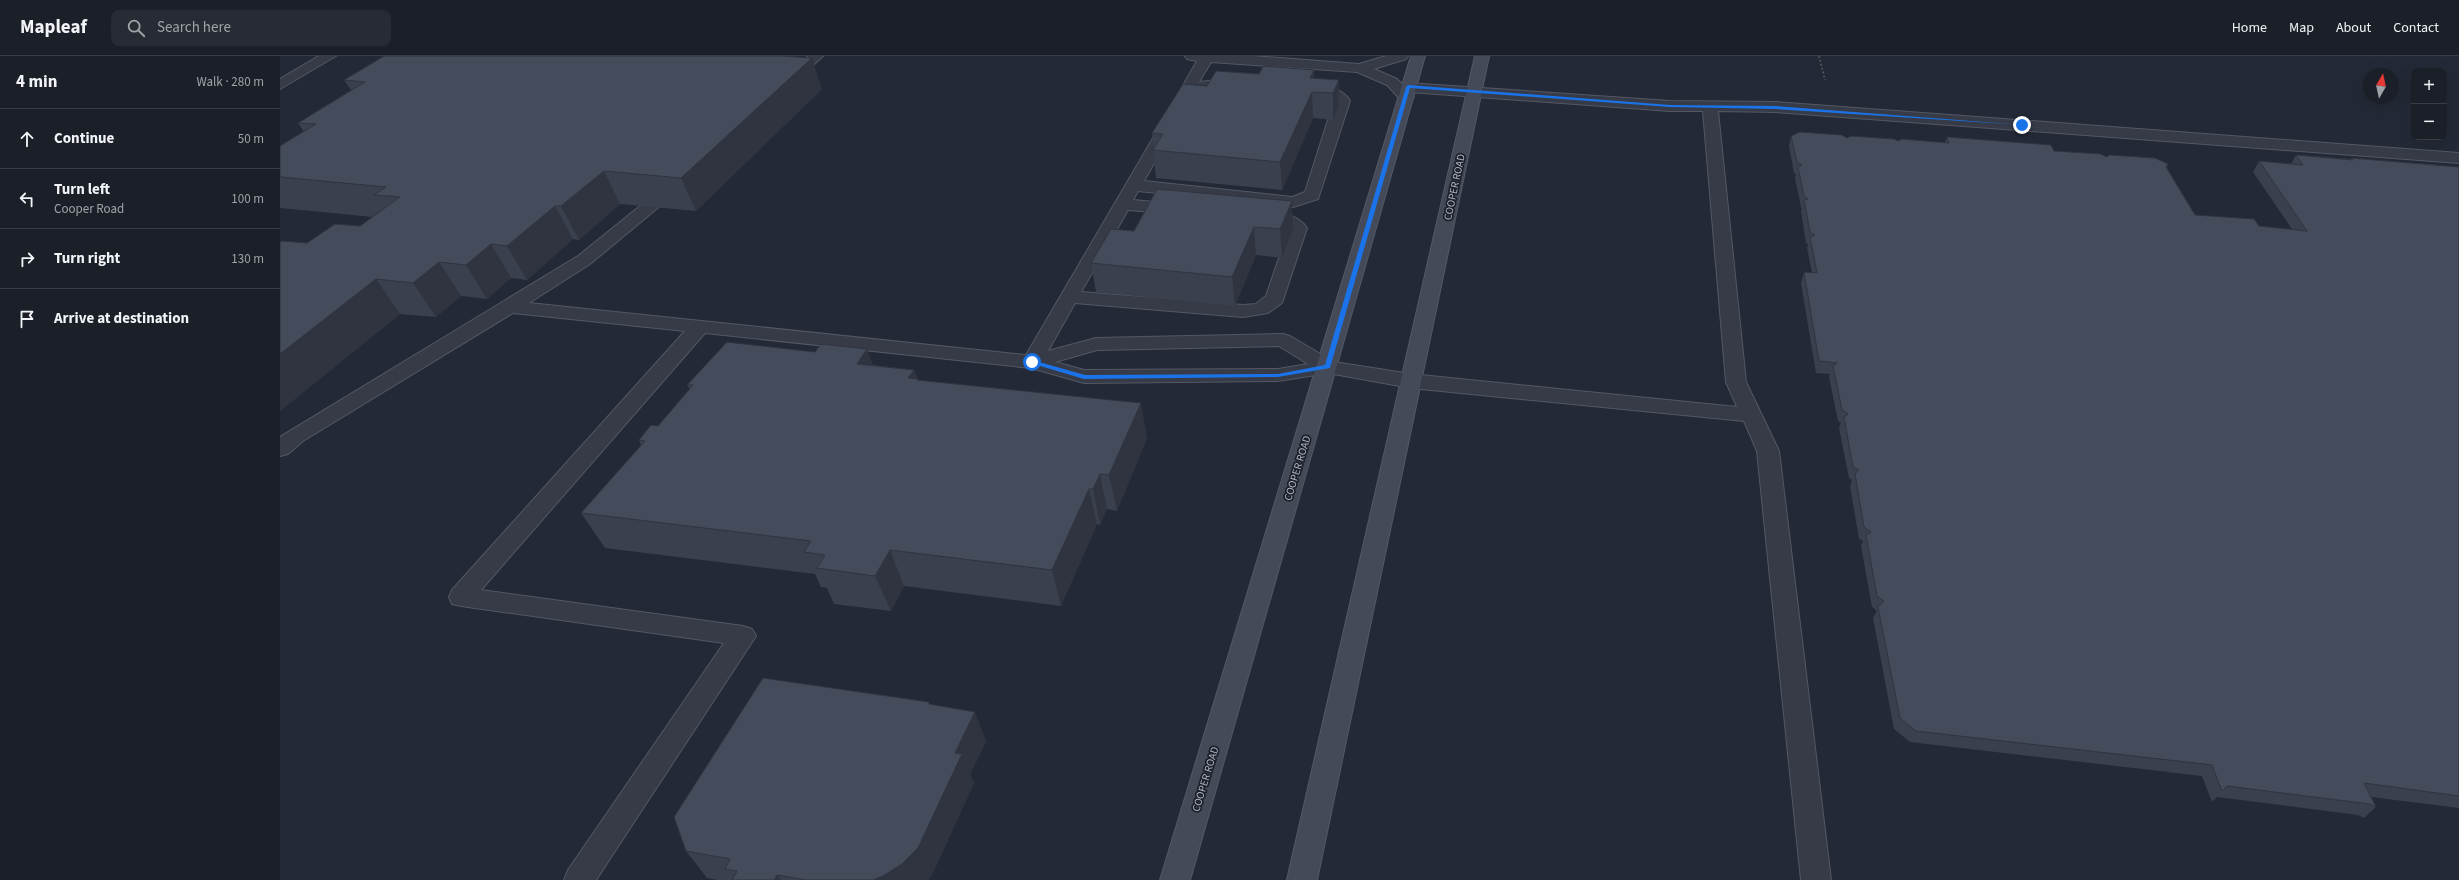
<!DOCTYPE html>
<html lang="en">
<head>
<meta charset="utf-8">
<style>
	body { margin:0; font-family:"Source Sans 3",sans-serif; background:#272c34; color:#f1f3f6 }
	.controls { position:absolute; right:12px; top:12px; display:grid; overflow:hidden; border-radius:8px; box-shadow:0 4px 16px #0002 }
	.controls button { width:36px; height:36px; display:grid; place-items:center; padding:0; border:0; border-bottom:1px solid #383d45; background:#1a1f28; color:#f1f3f6; font:20px sans-serif }
	.compass { position:absolute; left:2083px; top:12px; width:36px; height:36px; border-radius:50%; background:#1a1f28; box-shadow:0 4px 16px #0002; rotate:9deg }
	.stop { position:absolute; width:12px; height:12px; margin:-9px; border:3px solid #1a73e8; border-radius:50%; background:#fff }
	.stop.end { background:#1a73e8; border-color:#fff; box-shadow:0 1px 4px #0008 }
	.list { margin:0; padding:0; list-style:none }
	h2 { display:flex; justify-content:space-between; align-items:center; height:52px; margin:0; padding:0 16px; font-size:17px }
	h2 small { font-size:13px; font-weight:400; color:#9fa2a8 }
	.list li { display:grid; grid-template-columns:26px 1fr auto; gap:12px; align-items:center; box-sizing:border-box; height:60px; padding:0 16px; border-top:1px solid #383d45 }
	.list b { display:block; font-size:15px; white-space:nowrap }
	.list p { margin:0; font-size:13px; white-space:nowrap; color:#9fa2a8 }
	.list em { font-size:13px; font-style:normal; color:#9fa2a8 }
	.icon { flex:none; width:22px; height:22px; fill:none; stroke:currentColor; stroke-width:2; stroke-linecap:round; stroke-linejoin:round }
	.map { position:relative; flex:none; width:2179px; height:824px; overflow:hidden }
	header { display:flex; align-items:center; gap:24px; box-sizing:border-box; height:56px; padding:0 20px; background:#1a1f28; border-bottom:1px solid #383d45 }
	header strong { font-size:19px }
	nav { display:flex; gap:22px; margin-inline-start:auto; font-size:14px }
	.search { width:280px; height:36px; background:#272c34; display:flex; align-items:center; gap:10px; box-sizing:border-box; padding:0 14px; border-radius:8px; color:#9fa2a8; font-size:15px }
	main { display:flex }
	aside { flex:1; background:#1a1f28 }
	.map>svg:first-child { display:block }
</style>
</head>
<body>
<header>
<strong>Mapleaf</strong>
<div class="search"><svg class="icon" aria-label="search" viewBox="0 0 24 24"><circle cx="10" cy="10" r="6"/><path d="M15 15l6 6"/></svg>Search here</div>
<nav><a>Home</a><a>Map</a><a>About</a><a>Contact</a></nav>
</header>
<main>
<aside>
<h2>4 min<small>Walk · 280 m</small></h2>
<ul class="list">
<li><svg class="icon" aria-label="ahead" viewBox="0 0 24 24"><path d="M12 20V5M6 11l6-6 6 6"/></svg><div><b>Continue</b></div><em>50 m</em></li>
<li><svg class="icon" aria-label="left" viewBox="0 0 24 24"><path d="M17 20v-9H6M10 6l-5 5 5 5"/></svg><div><b>Turn left</b><p>Cooper Road</p></div><em>100 m</em></li>
<li><svg class="icon" aria-label="right" viewBox="0 0 24 24"><path d="M7 20v-9h11M14 6l5 5-5 5"/></svg><div><b>Turn right</b></div><em>130 m</em></li>
<li><svg class="icon" aria-label="arrive" viewBox="0 0 24 24"><path d="M6 21V4h12l-3 4 3 4H6"/></svg><div><b>Arrive at destination</b></div></li>
</ul>
</aside>
<div class="map">
<svg width="2179" height="824" viewBox="0 0 2179 824">
	<rect width="100%" height="100%" fill="#232936"/>
	<g fill="none" stroke-linecap="round" stroke-linejoin="round">
		<defs>
			<path id="lane" d="M 528,0 L 543,0 L 515,26 L 505,26 L 503,23 L 505,20 Z
				M 905,0 L 972,0 L 1079,8 L 1106,0 L 1128,0 L 1126,3 L 1094,13 L 1117,23 L 1122,28 L 1128,27 L 1390,45 L 1496,46 L 2179,97 L 2179,107 L 1496,56 L 1438,55 L 1466,326 L 1499,395 L 1551,824 L 1521,824 L 1477,395 L 1464,365 L 1131,332 L 1048,317 L 998,325 L 804,327 L 751,312 L 425,277 L 201,534 L 463,570 L 472,573 L 476,580 L 316,824 L 284,824 L 288,814 L 444,587 L 181,550 L 172,548 L 169,541 L 172,534 L 405,275 L 233,257 L 23,385 L 8,398 L 0,400 L 0,381 L 298,200 L 365,146 L 377,146 L 380,150 L 310,208 L 249,247 L 746,299 L 883,65 L 888,63 L 896,68 L 864,125 L 1012,141 L 1025,136 L 1054,45 L 1043,37 L 1025,35 L 1023,32 C 1031,19 1064,33 1070,45 L 1038,143 L 1013,151 L 858,135 L 853,144 L 897,148 L 903,149 L 906,153 L 903,157 L 897,158 L 848,154 L 801,236 L 963,249 L 976,248 L 986,240 L 1009,173 L 1000,168 L 977,165 L 974,161 L 977,157 C 993,153 1017,157 1027,172 L 1002,247 L 988,257 L 963,261 L 795,247 L 768,295 L 816,282 L 1003,278 L 1010,280 L 1054,306 L 1131,318 L 1457,351 L 1446,326 L 1423,55 L 1390,55 L 1129,36 L 1134,41 L 1126,46 L 1121,44 L 1107,29 L 1077,16 L 931,6 L 919,26 L 958,22 L 965,26 L 958,30 L 914,36 L 909,43 L 904,44 L 897,40 L 917,5 L 907,3 ZM 999,290 L 1028,308 L 998,313 L 804,314 L 775,306 L 817,294 Z"/>
			<path id="street" d="M 39,0 L 56,0 L 0,33 L 0,23 Z"/>
			<path id="secondary" d="M 1131,0 L 1145,0 L 910,824 L 880,824 Z
				M 1195,0 L 1209,0 L 1037,824 L 1007,824 Z"/>
		</defs>
		<use href="#lane" stroke="#545865" stroke-width="2"/>
		<use href="#street" stroke="#545865" stroke-width="2"/>
		<use href="#secondary" stroke="#545865" stroke-width="2"/>
		<path stroke="#465459" stroke-width="2" stroke-dasharray="2 2" stroke-linecap="butt" d="M 1539,0 L 1545,24"/>
		<use href="#lane" fill="#363b47" fill-rule="evenodd"/>
		<use href="#street" fill="#363b47" fill-rule="evenodd"/>
		<use href="#secondary" fill="#454a59" fill-rule="evenodd"/>
	</g>
	<path fill="#3a404e" d="M 1034,22 L 1059,24 L 1059,50 L 1053,64 L 1033,62 L 1002,134 L 876,122 L 873,94 L 874,92 L 872,77 Z
		M 64,24 L 542,33 L 416,155 L 340,148 L 299,184 L 293,183 L 247,224 L 231,222 L 207,243 L 181,240 L 156,261 L 120,258 L 0,355 L 0,186 L 27,187 L 80,170 L 93,161 L 0,152 L 0,90 L 24,76 L 18,67 L 71,34 Z
		M 1511,80 L 1567,82 L 1618,85 L 1665,87 L 1667,81 L 1774,95 L 1888,108 L 1887,112 L 1915,159 L 1979,170 L 2012,173 L 1973,116 L 1979,105 L 2011,108 L 2016,99 L 2071,103 L 2071,102 L 2179,111 L 2179,752 L 2091,741 L 2096,751 L 2084,762 L 2078,759 L 1937,741 L 1932,746 L 1922,720 L 1630,686 L 1614,673 L 1593,562 L 1597,555 L 1592,551 L 1581,490 L 1583,485 L 1579,483 L 1570,430 L 1572,424 L 1569,422 L 1559,372 L 1561,367 L 1558,365 L 1549,321 L 1550,318 L 1536,317 L 1521,227 L 1524,216 L 1532,217 L 1527,192 L 1528,188 L 1526,187 L 1521,155 L 1522,152 L 1521,151 L 1515,122 L 1516,118 L 1514,117 L 1509,90 Z
		M 877,133 L 1013,173 L 1002,202 L 976,199 L 955,250 L 816,236 L 811,207 L 854,175 Z
		M 593,309 L 634,314 L 637,322 L 639,325 L 867,382 L 837,455 L 827,453 L 820,469 L 817,468 L 781,550 L 624,530 L 611,555 L 554,548 L 547,532 L 541,531 L 535,518 L 325,492 L 301,457 L 361,389 L 359,384 L 378,370 L 410,334 L 407,329 Z
		M 650,648 L 706,685 L 690,719 L 694,727 L 652,819 L 648,824 L 437,824 L 427,822 L 406,795 Z"/>
	<path fill="#303440" d="M 532,2 L 542,33 L 416,155 L 401,122 Z
		M 1034,14 L 1034,36 L 1032,36 L 1033,62 L 1002,134 L 1000,106 L 1030,22 Z
		M 1059,24 L 1059,50 L 1053,64 L 1053,37 Z
		M 324,115 L 340,148 L 299,184 L 281,150 Z
		M 1012,145 L 1013,173 L 1002,202 L 1000,173 Z
		M 275,150 L 293,183 L 247,224 L 227,190 Z
		M 974,171 L 976,199 L 955,250 L 952,221 Z
		M 211,188 L 231,222 L 207,243 L 186,209 Z
		M 159,206 L 181,240 L 156,261 L 133,227 Z
		M 96,223 L 120,258 L 0,355 L 0,298 Z
		M 587,293 L 600,328 L 577,308 Z
		M 634,314 L 638,324 L 638,323 L 650,358 L 628,322 Z
		M 861,347 L 867,382 L 837,455 L 829,419 Z
		M 820,418 L 827,453 L 820,469 L 813,433 Z
		M 809,433 L 817,468 L 781,550 L 772,514 Z
		M 610,494 L 624,530 L 611,555 L 595,520 Z
		M 695,656 L 706,685 L 690,719 L 694,727 L 652,819 L 648,824 L 593,824 L 675,697 Z
		M 497,819 L 501,824 L 494,824 Z"/>
	<path fill="#444b5b" stroke="#303440" d="M 104,0 L 503,0 L 532,2 L 401,122 L 324,115 L 281,150 L 275,150 L 227,190 L 211,188 L 186,209 L 159,206 L 133,227 L 96,223 L 0,298 L 0,186 L 2,185 L 27,187 L 55,168 L 80,170 L 120,141 L 94,139 L 106,131 L 0,121 L 0,90 L 36,68 L 18,67 L 85,26 L 64,24 Z
		M 983,10 L 1034,14 L 1030,22 L 1059,24 L 1053,37 L 1032,36 L 1000,106 L 873,94 L 883,78 L 872,77 L 903,28 L 927,30 L 936,15 L 979,18 Z
		M 1520,76 L 1562,79 L 1567,82 L 1571,80 L 1614,83 L 1618,85 L 1622,83 L 1669,87 L 1667,81 L 1771,89 L 1774,95 L 1821,98 L 1826,101 L 1830,99 L 1875,102 L 1888,108 L 1886,111 L 1915,159 L 1974,163 L 1979,170 L 2027,175 L 1979,105 L 2023,109 L 2016,99 L 2073,104 L 2071,102 L 2179,111 L 2179,740 L 2084,727 L 2096,751 L 2089,748 L 1947,730 L 1942,735 L 1932,709 L 1636,675 L 1620,662 L 1598,551 L 1604,545 L 1597,540 L 1586,479 L 1591,476 L 1584,471 L 1575,418 L 1579,414 L 1573,411 L 1564,361 L 1568,358 L 1562,354 L 1553,310 L 1557,307 L 1539,305 L 1524,216 L 1537,217 L 1530,181 L 1535,179 L 1530,176 L 1524,144 L 1528,143 L 1524,140 L 1518,111 L 1522,109 L 1517,106 L 1511,80 Z
		M 877,133 L 1012,145 L 1000,173 L 974,171 L 952,221 L 811,207 L 831,173 L 854,175 Z
		M 447,286 L 535,296 L 541,288 L 587,293 L 577,308 L 634,314 L 628,322 L 638,323 L 637,324 L 861,347 L 829,419 L 820,418 L 813,433 L 809,433 L 772,514 L 610,494 L 595,520 L 537,512 L 545,499 L 524,496 L 531,485 L 301,457 L 365,385 L 359,384 L 371,369 L 378,370 L 413,329 L 407,329 Z
		M 483,622 L 649,646 L 649,648 L 695,656 L 675,697 L 682,698 L 638,792 L 622,808 L 603,820 L 593,824 L 526,824 L 497,819 L 494,824 L 452,824 L 457,815 L 445,813 L 450,803 L 406,795 L 394,761 Z"/>
	<path fill="#1a73e8" d="M 1128,29 L 1390,49 L 1496,50 L 1744,69 L 1496,53 L 1390,51 L 1130,32 L 1050,312 L 998,321 L 804,323 L 750,307 L 752,304 L 805,319 L 998,318 L 1045,309 L 1126,31 Z"/>
	<g text-anchor="middle" stroke-width="3.5" stroke-linejoin="round" paint-order="stroke">
		<g font-size="11" fill="#b1b5c3" stroke="#1b202b">
			<text transform="translate(1174 131) rotate(-78)" y="4">COOPER ROAD</text>
			<text transform="translate(1017 412) rotate(-73)" y="4">COOPER ROAD</text>
			<text transform="translate(925 723) rotate(-73)" y="4">COOPER ROAD</text>
		</g>
	</g>
</svg>
<div class="controls">
<button>+</button>
<button>−</button>
</div>
<svg class="compass" viewBox="-18 -18 36 36"><path d="M0-13l5 13h-10z" fill="#e53935"/><path d="M0 13l5-13h-10z" fill="#9fa2a8"/></svg>
<div class="stop" style="left:752px;top:306px"></div>
<div class="stop end" style="left:1742px;top:69px"></div>
</div>
</main>
</body>
</html>
